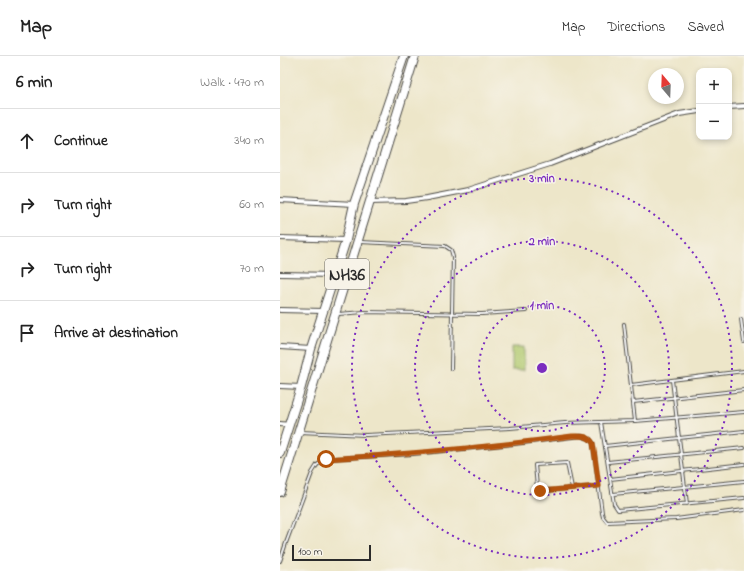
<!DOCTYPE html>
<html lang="en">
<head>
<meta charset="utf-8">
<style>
	body { margin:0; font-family:"Indie Flower",sans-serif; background:#f6f6f6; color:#222 }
	.controls { position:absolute; right:12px; top:12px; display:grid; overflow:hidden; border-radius:8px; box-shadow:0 2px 6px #0003 }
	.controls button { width:36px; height:36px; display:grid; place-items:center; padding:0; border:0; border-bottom:1px solid #e0e0e0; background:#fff; color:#222; font:20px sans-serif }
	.compass { position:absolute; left:368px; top:12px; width:36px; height:36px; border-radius:50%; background:#fff; box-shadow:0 2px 6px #0003; rotate:341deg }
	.scale { position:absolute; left:12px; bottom:10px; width:79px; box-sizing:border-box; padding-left:4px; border:2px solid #2b2b2b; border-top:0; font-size:11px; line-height:14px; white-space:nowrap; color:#2b2b2b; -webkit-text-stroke:3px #f7f3e8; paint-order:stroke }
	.stop { position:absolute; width:12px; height:12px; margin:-9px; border:3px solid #b45309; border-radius:50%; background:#fff }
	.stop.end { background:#b45309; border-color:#fff; box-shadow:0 1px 4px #0008 }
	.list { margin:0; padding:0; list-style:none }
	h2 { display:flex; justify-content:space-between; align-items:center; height:52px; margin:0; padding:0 16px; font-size:17px }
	h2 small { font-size:13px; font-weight:400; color:#767676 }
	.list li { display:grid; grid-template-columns:26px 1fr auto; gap:12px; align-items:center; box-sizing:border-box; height:64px; padding:0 16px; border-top:1px solid #e0e0e0 }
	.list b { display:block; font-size:15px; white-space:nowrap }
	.list em { font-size:13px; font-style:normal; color:#767676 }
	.icon { flex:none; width:22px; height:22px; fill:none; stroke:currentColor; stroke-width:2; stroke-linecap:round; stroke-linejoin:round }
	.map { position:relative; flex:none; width:464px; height:515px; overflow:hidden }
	header { display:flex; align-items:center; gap:24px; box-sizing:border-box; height:56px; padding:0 20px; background:#fff; border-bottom:1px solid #e0e0e0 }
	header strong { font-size:19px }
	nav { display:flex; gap:22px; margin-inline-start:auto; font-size:14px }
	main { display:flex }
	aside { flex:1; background:#fff }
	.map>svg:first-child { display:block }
</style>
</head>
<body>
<header>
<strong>Map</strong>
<nav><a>Map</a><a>Directions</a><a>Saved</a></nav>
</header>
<main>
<aside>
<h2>6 min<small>Walk · 470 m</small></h2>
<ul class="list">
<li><svg class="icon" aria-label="ahead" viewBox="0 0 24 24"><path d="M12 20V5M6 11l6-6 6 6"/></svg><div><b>Continue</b></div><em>340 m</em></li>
<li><svg class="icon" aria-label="right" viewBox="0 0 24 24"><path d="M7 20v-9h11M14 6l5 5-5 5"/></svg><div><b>Turn right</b></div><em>60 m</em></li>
<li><svg class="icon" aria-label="right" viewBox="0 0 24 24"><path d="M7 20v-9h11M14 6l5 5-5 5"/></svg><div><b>Turn right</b></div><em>70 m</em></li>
<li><svg class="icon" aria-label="arrive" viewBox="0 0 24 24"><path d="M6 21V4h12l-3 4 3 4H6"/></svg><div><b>Arrive at destination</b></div></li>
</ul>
</aside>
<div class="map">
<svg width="464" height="515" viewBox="0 0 464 515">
	<rect width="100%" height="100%" fill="#f7f3e8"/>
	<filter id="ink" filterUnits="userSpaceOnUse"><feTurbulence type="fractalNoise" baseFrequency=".025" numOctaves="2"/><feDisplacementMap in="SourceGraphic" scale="8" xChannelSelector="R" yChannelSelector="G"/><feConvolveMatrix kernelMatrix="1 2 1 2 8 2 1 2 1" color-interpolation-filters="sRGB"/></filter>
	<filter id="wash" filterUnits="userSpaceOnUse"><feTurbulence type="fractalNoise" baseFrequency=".012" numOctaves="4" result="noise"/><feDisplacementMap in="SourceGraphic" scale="16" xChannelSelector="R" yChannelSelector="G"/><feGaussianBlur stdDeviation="0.9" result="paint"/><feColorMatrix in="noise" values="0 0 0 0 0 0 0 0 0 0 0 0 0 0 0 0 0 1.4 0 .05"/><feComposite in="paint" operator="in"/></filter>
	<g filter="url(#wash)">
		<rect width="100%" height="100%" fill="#ede6c9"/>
		<path fill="#b0c96e" stroke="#6e7a4c" d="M 232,291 L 244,291 L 244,314 L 232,314 Z"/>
	</g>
	<g filter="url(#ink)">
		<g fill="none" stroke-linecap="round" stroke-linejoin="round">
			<defs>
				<path id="lane" d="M 80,186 L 165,190 L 171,194 L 173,201 L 171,313
					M 58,258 L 84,256 L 202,258 L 246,255
					M 461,263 L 464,286
					M 344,268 L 355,365
					M 392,324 L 407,448
					M 351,329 L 464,315
					M 353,346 L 464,334
					M 321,366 L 334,448 L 338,454 L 464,442
					M 20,376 L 86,379 L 230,372 L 285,367 L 355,365 L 464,356
					M 325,390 L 464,375
					M 328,406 L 464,392
					M 330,423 L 464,408
					M 292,432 L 287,407 L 255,409 L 257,431 L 260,435 L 263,435 L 319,430
					M 333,438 L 464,425
					M 0,505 L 6,487 L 32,417 L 37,409 L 46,403 L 133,398 L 234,388 L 301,380 L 310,383 L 313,387 L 322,457 L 323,461 L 327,466 L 396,463 L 464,454"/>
				<path id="street" d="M 449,51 L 464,50
					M 0,144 L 74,148
					M 90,146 L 126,145 L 147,142 L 188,134 L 270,108 L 399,58 L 419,55
					M 0,182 L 66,184
					M 0,218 L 55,219
					M 0,254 L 43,255
					M 0,291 L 31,293
					M 0,330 L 21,331
					M 0,368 L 10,369"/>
				<path id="highway" d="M 0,397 L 21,331 L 31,293 L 66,184 L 74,148 L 124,0
					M 0,436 L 135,0"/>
			</defs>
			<use href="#lane" stroke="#484743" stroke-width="4"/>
			<use href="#street" stroke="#484743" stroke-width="6"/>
			<use href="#highway" stroke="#484743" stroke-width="10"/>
			<use href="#lane" stroke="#fff" stroke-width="2"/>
			<use href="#street" stroke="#fff" stroke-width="4"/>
			<use href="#highway" stroke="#fff" stroke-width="8"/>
		</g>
	</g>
	<g fill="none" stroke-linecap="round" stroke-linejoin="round" filter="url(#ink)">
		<path stroke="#b45309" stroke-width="5" d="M 46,403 C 129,398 210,391 292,380 C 301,380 308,379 313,387 L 319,430 L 260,435"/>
	</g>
	<g fill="none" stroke="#7b2cbf" stroke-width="2" stroke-dasharray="2 4">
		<circle cx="262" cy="312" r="63"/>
		<circle cx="262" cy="312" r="127"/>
		<circle cx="262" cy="312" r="190"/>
	</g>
	<g text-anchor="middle" stroke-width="3" stroke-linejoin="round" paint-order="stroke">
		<rect fill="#f7f3e8" stroke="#686764" stroke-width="1" x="45" y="203" width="44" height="30" rx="3"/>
		<g font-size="17" font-weight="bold" fill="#2b2b2b">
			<text x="67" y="224">NH36</text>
		</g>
	</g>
	<circle cx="262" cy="312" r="6" fill="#7b2cbf" stroke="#f7f3e8" stroke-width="2"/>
	<g font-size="12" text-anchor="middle" font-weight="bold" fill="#7b2cbf" stroke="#f7f3e8" stroke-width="3" stroke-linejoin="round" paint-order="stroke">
		<text x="262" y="126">3 min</text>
		<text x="262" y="189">2 min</text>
		<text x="262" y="253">1 min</text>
	</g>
</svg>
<div class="controls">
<button>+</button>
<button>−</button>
</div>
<svg class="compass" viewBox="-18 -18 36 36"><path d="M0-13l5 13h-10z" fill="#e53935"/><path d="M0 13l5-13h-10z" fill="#767676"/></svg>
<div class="scale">100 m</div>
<div class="stop" style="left:46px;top:403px"></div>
<div class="stop end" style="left:260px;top:435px"></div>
</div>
</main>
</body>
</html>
